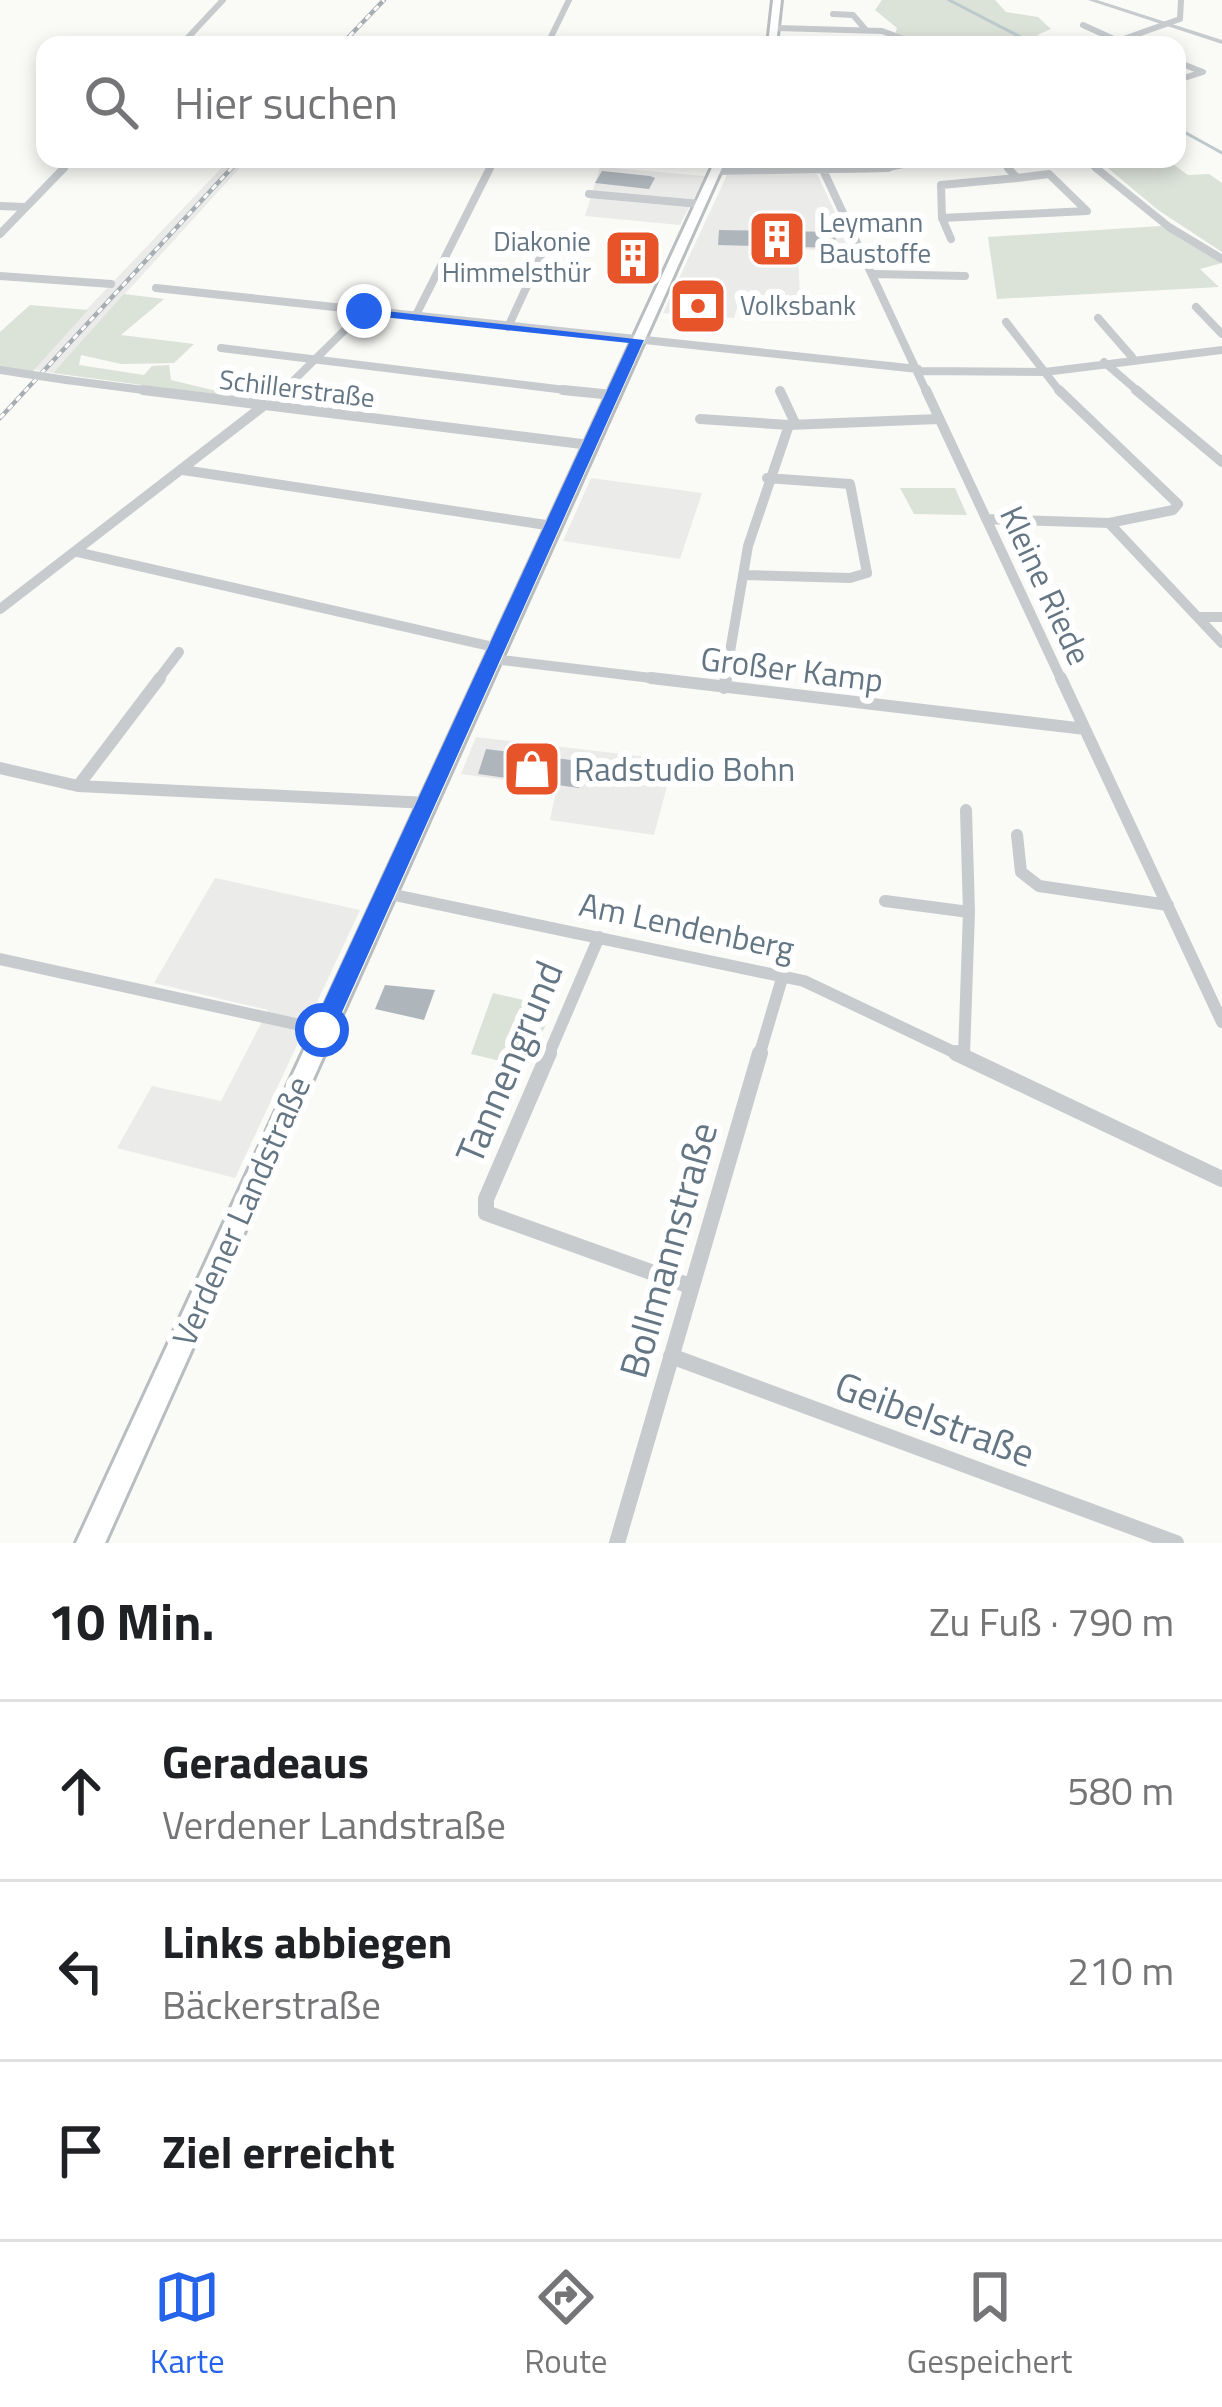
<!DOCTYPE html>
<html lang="de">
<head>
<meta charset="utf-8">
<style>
	body { margin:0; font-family:"Titillium Web",sans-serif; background:#f6f6f6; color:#202124 }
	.stop { position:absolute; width:36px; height:36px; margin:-27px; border:9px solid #2563eb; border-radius:50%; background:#fff }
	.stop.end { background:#2563eb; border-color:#fff; box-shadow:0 3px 12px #0008 }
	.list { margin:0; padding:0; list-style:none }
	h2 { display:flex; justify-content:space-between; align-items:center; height:156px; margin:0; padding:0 48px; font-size:51px }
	h2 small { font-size:39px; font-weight:400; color:#757577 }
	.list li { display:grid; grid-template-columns:78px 1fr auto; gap:36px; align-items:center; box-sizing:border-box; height:180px; padding:0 48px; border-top:3px solid #e0e0e0 }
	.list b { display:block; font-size:45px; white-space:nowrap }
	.list p { margin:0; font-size:39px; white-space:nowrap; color:#757577 }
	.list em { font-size:39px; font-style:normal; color:#757577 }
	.icon { flex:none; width:66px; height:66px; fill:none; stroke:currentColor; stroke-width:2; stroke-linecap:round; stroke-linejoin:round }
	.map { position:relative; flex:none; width:1222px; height:1543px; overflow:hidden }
	.search { position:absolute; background:#fff; box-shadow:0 6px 18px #0003; left:36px; right:36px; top:36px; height:132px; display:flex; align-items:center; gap:30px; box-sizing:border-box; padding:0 42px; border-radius:24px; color:#757577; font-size:45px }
	.sheet { height:696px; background:#fff }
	nav { display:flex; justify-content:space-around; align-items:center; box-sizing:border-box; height:168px; border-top:3px solid #e0e0e0; background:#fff; font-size:33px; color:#757577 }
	nav a { display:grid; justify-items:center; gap:6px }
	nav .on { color:#2563eb }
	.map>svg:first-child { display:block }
</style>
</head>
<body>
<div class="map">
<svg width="1222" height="1543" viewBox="0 0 1222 1543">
	<rect width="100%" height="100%" fill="#fafaf7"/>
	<path fill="#ebebea" d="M 230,159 L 248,159 L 53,373 L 30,369 Z
		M 600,167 L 705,176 L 680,225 L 585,216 Z
		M 817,174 L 854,252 L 798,249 L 800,299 L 741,294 L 734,318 L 663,313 L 727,175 Z
		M 591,478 L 702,493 L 680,559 L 563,541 Z
		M 476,737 L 674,760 L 654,835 L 550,820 L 557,787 L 461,774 Z
		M 215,878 L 360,910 L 235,1178 L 117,1148 L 152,1086 L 221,1101 L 268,1010 L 154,983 Z"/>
	<path fill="#dbe2d8" d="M 882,0 L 995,0 L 1006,12 L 1038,17 L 1051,29 L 1037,35 L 1070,45 L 915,45 L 895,35 L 897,28 L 875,10 Z
		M 1097,159 L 1166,159 L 1188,175 L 1209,174 L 1222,183 L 1222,252 L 1158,210 Z
		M 1161,226 L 1222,263 L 1200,269 L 1219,287 L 997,299 L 988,237 Z
		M 124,294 L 164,299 L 121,335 L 194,344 L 174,363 L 121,364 L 81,355 L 79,365 L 144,375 L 152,366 L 169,365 L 171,380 L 254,400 L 53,373 Z
		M 30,305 L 88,310 L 32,372 L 0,368 L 0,332 Z
		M 900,488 L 955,488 L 967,515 L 914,514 Z
		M 493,993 L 554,1007 L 526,1067 L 471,1054 Z"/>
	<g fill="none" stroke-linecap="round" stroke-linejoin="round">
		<path stroke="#bdcacd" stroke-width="3" d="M 949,0 L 1036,45
			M 1177,128 L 1222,153"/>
	</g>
	<path fill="#aeb6bc" d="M 602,171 L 650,176 L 655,178 L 649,189 L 595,183 Z
		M 719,230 L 835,232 L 836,248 L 718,245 Z
		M 612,243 L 630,245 L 632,255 L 655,258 L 659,261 L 654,272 L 612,268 L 616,259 L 605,257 Z
		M 486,749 L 586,762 L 579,788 L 478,774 Z
		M 385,985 L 435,990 L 424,1020 L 375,1009 Z"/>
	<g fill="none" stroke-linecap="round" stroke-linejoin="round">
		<defs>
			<path id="primary" d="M 773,0 L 781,0 L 776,45 L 768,45 Z
				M 716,159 L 726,159 L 105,1543 L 76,1543 Z"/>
		</defs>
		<use href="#primary" stroke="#b8bdc0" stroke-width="6"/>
		<path stroke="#c7cbce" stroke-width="6" d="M 833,14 L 853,15 L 866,30
			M 1083,25 L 1118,41
			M 777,28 L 882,31 L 920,45
			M 181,45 L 223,0
			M 547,45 L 569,0
			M 1131,45 L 1118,41 L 1180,19 L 1181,0
			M 1177,62 L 1203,72 L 1184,78
			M 1000,159 L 1011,171
			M 1084,159 L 1099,171
			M 61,171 L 73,159
			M 489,171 L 495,159
			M 715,171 L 885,169 L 930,159"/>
		<path stroke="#c7cbce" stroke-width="8" d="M 1096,168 L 1169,227 L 1222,259
			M 823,170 L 927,393
			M 715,171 L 888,168
			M 589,194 L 700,204
			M 0,206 L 25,207
			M 942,218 L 1087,211 L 1049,174 L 1017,178 L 1008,168
			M 0,234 L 64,168
			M 951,239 L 942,218 L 941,185 L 1017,178
			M 874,274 L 965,276
			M 0,276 L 111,284
			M 156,288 L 918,369
			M 1196,307 L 1222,334
			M 415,317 L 490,168
			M 1098,318 L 1132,357
			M 1006,322 L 1061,393
			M 508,327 L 545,247
			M 221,348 L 590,393
			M 1104,362 L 1140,393
			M 0,370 L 20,373
			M 919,371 L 1045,372 L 1222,350
			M 66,380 L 167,393
			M 281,393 L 364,311"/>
		<path stroke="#c7cbce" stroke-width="10" d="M 143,390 L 590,445
			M 563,390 L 613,395
			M 926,390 L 1062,681
			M 1059,390 L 1178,504 L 1173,510 L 1109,523
			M 1136,390 L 1222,462
			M 780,391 L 795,423
			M 700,419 L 789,425
			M 183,470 L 553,526
			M 986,519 L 1109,523 L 1222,643
			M 77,552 L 498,648
			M 745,575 L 850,578 L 867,573 L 850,484 L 767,478
			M 0,609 L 284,390
			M 1199,617 L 1222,617
			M 493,659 L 676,681
			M 157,681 L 179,652
			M 725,681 L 748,546 L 789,425 L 938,419"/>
		<path stroke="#c7cbce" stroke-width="12" d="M 651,678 L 1085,729
			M 1061,678 L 1222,1022
			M 724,688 L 726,678
			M 0,768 L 78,786 L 428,803
			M 78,786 L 160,678
			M 966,810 L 969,912
			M 1017,835 L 1021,872 L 1039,886 L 1168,905
			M 385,893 L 804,981 L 962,1056
			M 885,901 L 969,912 L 964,1055
			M 0,959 L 323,1030
			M 548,1056 L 599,937
			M 759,1056 L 783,975"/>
		<path stroke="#c7cbce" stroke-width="16" d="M 549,1053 L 486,1199 L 486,1213 L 690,1286
			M 956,1053 L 1222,1179
			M 671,1356 L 1176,1543
			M 617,1543 L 760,1053"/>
		<path fill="#c7cbce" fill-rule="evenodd" d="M 1088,0 L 1097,0 L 1222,40 L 1222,44 Z"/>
		<use href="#primary" fill="#fff" fill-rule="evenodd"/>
		<defs>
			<path id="rail" d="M 341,45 L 384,0
				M 0,418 L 240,159"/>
		</defs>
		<use href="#rail" stroke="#a7aeb3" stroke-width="4.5"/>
		<use href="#rail" stroke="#fff" stroke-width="3" stroke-dasharray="6" stroke-linecap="butt"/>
		<path stroke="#c7cbce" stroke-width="8" d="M 20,373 L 66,380"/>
	</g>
	<path fill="#2563eb" d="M 359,308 L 644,340 L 334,1030 L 322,1041 L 311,1030 L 629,343 L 364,315 Z"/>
	<defs>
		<symbol id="building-square" viewBox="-11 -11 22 22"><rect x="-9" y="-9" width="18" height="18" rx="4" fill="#e7542a" stroke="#fff"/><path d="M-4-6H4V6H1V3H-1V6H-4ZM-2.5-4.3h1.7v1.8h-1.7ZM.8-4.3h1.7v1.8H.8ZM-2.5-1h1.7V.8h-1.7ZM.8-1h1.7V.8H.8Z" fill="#fff"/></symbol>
		<symbol id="bank-square" viewBox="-11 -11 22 22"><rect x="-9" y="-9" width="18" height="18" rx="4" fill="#e7542a" stroke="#fff"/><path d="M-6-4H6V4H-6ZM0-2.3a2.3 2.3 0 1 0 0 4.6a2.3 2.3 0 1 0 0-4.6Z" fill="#fff"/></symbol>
		<symbol id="shop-square" viewBox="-11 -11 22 22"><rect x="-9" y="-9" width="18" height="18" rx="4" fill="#e7542a" stroke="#fff"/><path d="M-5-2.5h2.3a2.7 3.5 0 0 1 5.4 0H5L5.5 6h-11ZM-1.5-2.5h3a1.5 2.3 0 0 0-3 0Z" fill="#fff"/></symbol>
	</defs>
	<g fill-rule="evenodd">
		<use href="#building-square" x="744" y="206" width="66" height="66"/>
		<use href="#building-square" x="600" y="225" width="66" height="66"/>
		<use href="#bank-square" x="665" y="273" width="66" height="66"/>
		<use href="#shop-square" x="499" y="736" width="66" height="66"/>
	</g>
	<g text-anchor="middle" stroke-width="12" stroke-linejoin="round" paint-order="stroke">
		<g font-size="27" fill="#647683" stroke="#fff" text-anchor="start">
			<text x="819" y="232">Leymann<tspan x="819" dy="31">Baustoffe</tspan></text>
			<text x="591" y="251" text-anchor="end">Diakonie<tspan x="591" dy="31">Himmelsthür</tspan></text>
			<text x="740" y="315">Volksbank</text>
		</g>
		<g font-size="27" fill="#647683" stroke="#fff">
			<text transform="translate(297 389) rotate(7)" y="9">Schillerstraße</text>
		</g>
		<g font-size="33" fill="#647683" stroke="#fff">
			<text transform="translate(1046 585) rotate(65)" y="12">Kleine Riede</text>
			<text transform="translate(792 669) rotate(7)" y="12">Großer Kamp</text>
			<text transform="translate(687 926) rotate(12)" y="12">Am Lendenberg</text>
			<text transform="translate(241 1211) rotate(-66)" y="12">Verdener Landstraße</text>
		</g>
		<g font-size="33" fill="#647683" stroke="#fff" text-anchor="start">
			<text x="574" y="781">Radstudio Bohn</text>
		</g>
		<g font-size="39" fill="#647683" stroke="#fff">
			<text transform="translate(509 1062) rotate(-67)" y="14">Tannengrund</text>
			<text transform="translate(668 1250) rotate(-74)" y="14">Bollmannstraße</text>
			<text transform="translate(935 1419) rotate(20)" y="14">Geibelstraße</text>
		</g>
	</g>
</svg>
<div class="stop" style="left:322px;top:1030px"></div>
<div class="stop end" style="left:364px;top:311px"></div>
<div class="search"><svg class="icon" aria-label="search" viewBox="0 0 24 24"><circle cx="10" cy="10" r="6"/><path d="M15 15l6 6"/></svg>Hier suchen</div>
</div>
<section class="sheet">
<h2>10 Min.<small>Zu Fuß · 790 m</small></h2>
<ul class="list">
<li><svg class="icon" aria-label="ahead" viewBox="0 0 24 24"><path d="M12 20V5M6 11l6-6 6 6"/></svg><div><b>Geradeaus</b><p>Verdener Landstraße</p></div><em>580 m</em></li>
<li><svg class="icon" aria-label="left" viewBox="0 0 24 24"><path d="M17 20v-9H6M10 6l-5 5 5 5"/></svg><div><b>Links abbiegen</b><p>Bäckerstraße</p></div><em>210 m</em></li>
<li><svg class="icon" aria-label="arrive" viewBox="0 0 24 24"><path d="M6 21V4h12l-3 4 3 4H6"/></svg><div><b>Ziel erreicht</b></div></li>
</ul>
</section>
<nav>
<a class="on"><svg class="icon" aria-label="map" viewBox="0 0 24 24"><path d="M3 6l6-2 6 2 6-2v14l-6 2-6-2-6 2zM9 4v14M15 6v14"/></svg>Karte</a>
<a><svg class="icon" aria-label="directions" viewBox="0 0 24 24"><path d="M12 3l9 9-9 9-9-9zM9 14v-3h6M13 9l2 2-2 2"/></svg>Route</a>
<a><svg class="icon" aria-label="saved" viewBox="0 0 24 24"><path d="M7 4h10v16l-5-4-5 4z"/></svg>Gespeichert</a>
</nav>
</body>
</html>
